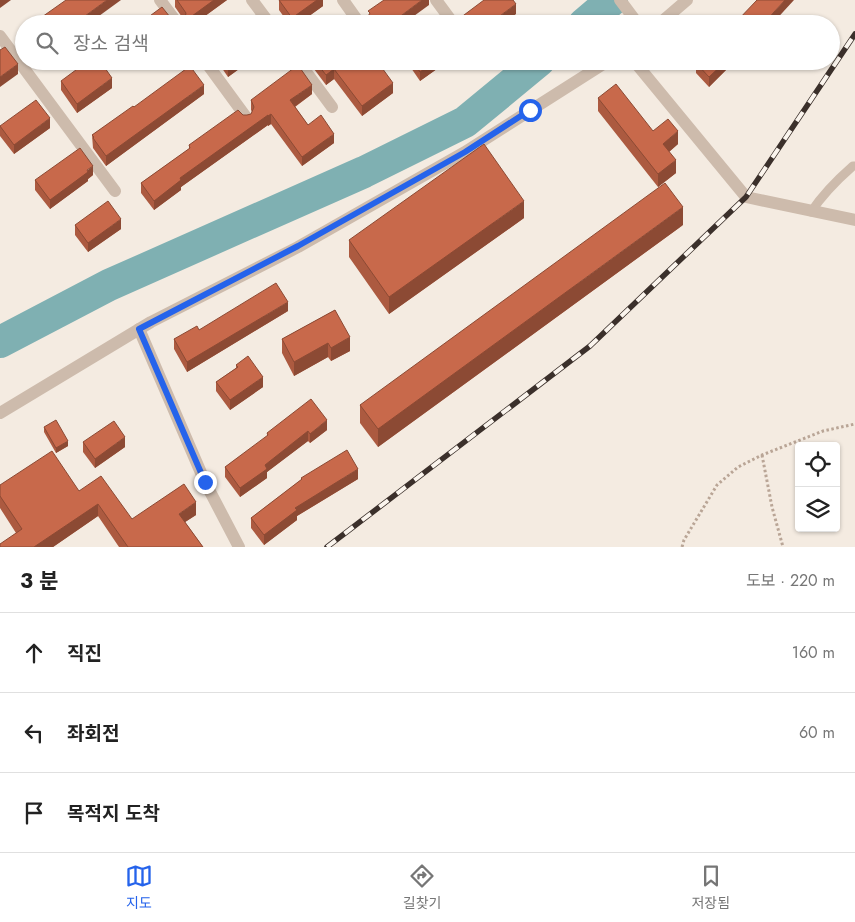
<!DOCTYPE html>
<html lang="ko">
<head>
<meta charset="utf-8">
<style>
	body { margin:0; font-family:Jost,"Noto Sans KR",sans-serif; background:#f2f2f2; color:#222 }
	.controls { position:absolute; right:15px; bottom:15px; display:grid; overflow:hidden; border-radius:5px; box-shadow:0 1px 4px #0004 }
	.controls button { width:45px; height:45px; display:grid; place-items:center; padding:0; border:0; border-bottom:1px solid #e0e0e0; background:#fff; color:#222; font:25px sans-serif }
	.stop { position:absolute; width:15px; height:15px; margin:-11px; border:4px solid #2563eb; border-radius:50%; background:#fff }
	.stop.end { background:#2563eb; border-color:#fff; box-shadow:0 1px 5px #0008 }
	.list { margin:0; padding:0; list-style:none }
	h2 { display:flex; justify-content:space-between; align-items:center; height:65px; margin:0; padding:0 20px; font-size:21px }
	h2 small { font-size:16px; font-weight:400; color:#767676 }
	.list li { display:grid; grid-template-columns:32px 1fr auto; gap:15px; align-items:center; box-sizing:border-box; height:80px; padding:0 20px; border-top:1px solid #e0e0e0 }
	.list b { display:block; font-size:19px; white-space:nowrap }
	.list em { font-size:16px; font-style:normal; color:#767676 }
	.icon { flex:none; width:28px; height:28px; fill:none; stroke:currentColor; stroke-width:2; stroke-linecap:round; stroke-linejoin:round }
	.map { position:relative; flex:none; width:855px; height:547px; overflow:hidden }
	.search { position:absolute; background:#fff; box-shadow:0 1px 4px #0004; left:15px; right:15px; top:15px; height:55px; display:flex; align-items:center; gap:12px; box-sizing:border-box; padding:0 18px; border-radius:28px; color:#767676; font-size:19px }
	.sheet { height:305px; background:#fff }
	nav { display:flex; justify-content:space-around; align-items:center; box-sizing:border-box; height:70px; border-top:1px solid #e0e0e0; background:#fff; font-size:14px; color:#767676 }
	nav a { display:grid; justify-items:center; gap:2px }
	nav .on { color:#2563eb }
	.map>svg:first-child { display:block }
</style>
</head>
<body>
<div class="map">
<svg width="855" height="547" viewBox="0 0 855 547">
	<rect width="100%" height="100%" fill="#f4ebe1"/>
	<g fill="none" stroke-linecap="round" stroke-linejoin="round">
		<path stroke="#7fb0b2" stroke-width="32" d="M 584,24 L 612,0
			M 0,342 L 109,285 L 364,172 L 465,122 L 539,61"/>
		<path stroke="#b9a596" stroke-width="3" stroke-dasharray="2.5 2.5" stroke-linecap="butt" d="M 762,455 L 772,507 L 783,547
			M 682,547 L 684,540 L 717,485 L 738,467 L 762,455 L 823,431 L 855,424"/>
		<path stroke="#cdbbac" stroke-width="9" d="M 811,212 C 823,194 837,180 853,166 L 855,166"/>
		<path stroke="#cdbbac" stroke-width="12" d="M 160,0 L 178,24
			M 252,0 L 270,24
			M 343,0 L 360,24
			M 436,0 L 453,23
			M 620,0 L 638,24
			M 0,36 L 115,191
			M 205,61 L 246,117
			M 298,61 L 332,107
			M 634,61 L 746,197 L 855,220
			M 139,329 L 205,482 L 239,547"/>
		<path stroke="#cdbbac" stroke-width="12" d="M 659,24 L 687,0
			M 0,413 L 151,322 L 298,247 L 465,152 L 608,61"/>
		<defs>
			<path id="rail" d="M 327,547 L 590,346 L 746,197 L 855,34"/>
		</defs>
		<use href="#rail" stroke="#3b302b" stroke-width="5.5"/>
		<use href="#rail" stroke="#fbf5ee" stroke-width="4" stroke-dasharray="11" stroke-linecap="butt"/>
	</g>
	<path fill="#ac5a40" d="M 175,0 L 227,0 L 194,24 L 139,24 L 174,22 L 178,22 L 182,21 L 184,20 L 175,7 Z
		M 279,0 L 323,0 L 323,6 L 298,24 L 289,24 L 279,10 Z
		M 24,30 L 24,54 L 18,47 L 18,37 L 20,36 L 20,32 Z
		M 128,61 L 145,61 L 134,69 Z
		M 217,61 L 250,61 L 228,77 Z
		M 311,61 L 377,61 L 393,93 L 362,116 L 334,79 L 326,85 L 311,65 Z
		M 409,61 L 448,61 L 420,81 L 409,65 Z
		M 698,61 L 735,61 L 709,87 L 696,73 L 696,63 Z
		M 61,81 L 112,88 L 77,113 L 61,90 Z
		M 204,94 L 106,166 L 93,148 L 92,135 L 134,107 Z
		M 312,94 L 295,107 L 308,125 L 334,143 L 302,166 L 271,124 L 268,126 L 268,125 L 181,187 L 181,190 L 154,210 L 141,193 L 141,183 L 189,149 L 189,145 L 243,115 L 247,115 L 251,114 L 252,112 L 251,110 L 251,100 Z
		M 598,98 L 653,131 L 678,144 L 669,152 L 676,173 L 658,187 L 598,111 Z
		M 0,126 L 50,128 L 14,154 L 0,136 Z
		M 93,175 L 88,179 L 88,181 L 50,209 L 35,190 L 35,180 Z
		M 524,218 L 389,314 L 349,257 L 349,240 Z
		M 75,225 L 121,229 L 88,252 L 75,235 Z
		M 683,225 L 378,447 L 360,423 L 360,405 Z
		M 335,310 L 350,351 L 331,361 L 328,357 L 294,376 L 282,353 L 282,339 Z
		M 288,311 L 187,372 L 174,349 L 174,339 L 199,330 Z
		M 236,365 L 263,387 L 230,410 L 216,391 L 216,382 L 236,368 Z
		M 44,427 L 68,446 L 56,453 L 44,432 Z
		M 327,430 L 310,443 L 308,441 L 267,472 L 267,478 L 240,497 L 225,477 L 225,467 L 267,437 L 267,433 Z
		M 83,442 L 125,447 L 95,468 L 83,452 Z
		M 301,478 L 358,479 L 297,516 L 297,520 L 264,545 L 251,528 L 251,518 L 301,480 Z
		M 0,485 L 79,491 L 132,519 L 196,515 L 185,522 L 203,547 L 119,547 L 98,516 L 53,547 L 0,547 L 16,533 L 0,508 Z"/>
	<path fill="#8c4a34" d="M 0,0 L 11,0 L 0,8 Z
		M 107,0 L 121,0 L 88,24 L 74,24 Z
		M 214,0 L 227,0 L 194,24 L 181,24 Z
		M 317,0 L 323,0 L 323,6 L 298,24 L 292,24 L 292,18 Z
		M 422,0 L 429,0 L 429,5 L 403,24 L 390,24 Z
		M 785,0 L 794,0 L 772,24 L 763,24 Z
		M 516,4 L 516,14 L 503,24 L 489,24 Z
		M 134,61 L 145,61 L 134,69 Z
		M 236,61 L 250,61 L 228,77 L 228,67 Z
		M 435,61 L 448,61 L 420,81 L 420,72 Z
		M 726,61 L 735,61 L 709,87 L 709,77 Z
		M 18,64 L 18,74 L 0,87 L 0,77 Z
		M 334,69 L 334,79 L 326,85 L 326,75 Z
		M 112,78 L 112,88 L 77,113 L 77,104 Z
		M 393,83 L 393,93 L 362,116 L 362,106 Z
		M 204,85 L 204,94 L 106,166 L 106,156 Z
		M 312,85 L 312,94 L 290,110 L 290,100 Z
		M 271,114 L 271,124 L 268,126 L 268,116 Z
		M 268,115 L 268,125 L 181,187 L 181,190 L 154,210 L 154,201 L 180,178 Z
		M 50,118 L 50,128 L 14,154 L 14,145 Z
		M 678,131 L 678,144 L 663,157 L 663,144 Z
		M 334,134 L 334,143 L 302,166 L 302,157 Z
		M 676,160 L 676,173 L 658,187 L 658,174 Z
		M 93,166 L 93,175 L 88,179 L 88,181 L 50,209 L 50,200 Z
		M 524,201 L 524,218 L 389,314 L 389,297 Z
		M 683,207 L 683,225 L 378,447 L 378,429 Z
		M 121,219 L 121,229 L 88,252 L 88,243 Z
		M 288,302 L 288,311 L 187,372 L 187,362 Z
		M 350,337 L 350,351 L 331,361 L 331,348 Z
		M 328,343 L 328,357 L 294,376 L 294,362 Z
		M 263,377 L 263,387 L 230,410 L 230,400 Z
		M 327,420 L 327,430 L 310,443 L 310,434 Z
		M 308,431 L 308,441 L 267,472 L 267,478 L 240,497 L 240,488 L 265,465 Z
		M 125,437 L 125,447 L 95,468 L 95,459 Z
		M 68,441 L 68,446 L 56,453 L 56,448 Z
		M 358,469 L 358,479 L 297,516 L 297,520 L 264,545 L 264,535 L 295,508 Z
		M 196,502 L 196,515 L 179,526 L 179,514 Z
		M 98,504 L 98,516 L 53,547 L 34,547 Z"/>
	<path fill="#c8694b" stroke="#8c4a34" d="M 66,0 L 107,0 L 74,24 L 32,24 Z
		M 177,0 L 214,0 L 181,24 L 139,24 L 162,7 L 174,22 L 178,22 L 182,21 L 185,18 L 186,13 Z
		M 279,0 L 317,0 L 292,18 Z
		M 384,0 L 422,0 L 390,24 L 356,24 L 358,22 L 361,22 L 365,21 L 370,13 L 368,11 Z
		M 484,0 L 513,0 L 516,4 L 489,24 L 452,24 Z
		M 757,0 L 785,0 L 763,24 L 736,24 L 738,22 L 737,21 Z
		M 252,20 L 254,24 L 247,24 Z
		M 24,30 L 24,45 L 18,37 L 22,34 L 20,32 Z
		M 5,47 L 18,64 L 0,77 L 0,50 Z
		M 88,61 L 100,61 L 112,78 L 77,104 L 61,81 Z
		M 224,61 L 236,61 L 228,67 Z
		M 315,61 L 377,61 L 393,83 L 362,106 L 334,69 L 326,75 Z
		M 413,61 L 435,61 L 420,72 Z
		M 698,61 L 726,61 L 709,77 L 696,63 Z
		M 298,65 L 312,85 L 290,100 L 308,125 L 321,115 L 334,134 L 302,157 L 271,114 L 268,116 L 268,115 L 180,178 L 181,180 L 154,201 L 141,183 L 190,148 L 189,145 L 238,110 L 243,115 L 247,115 L 251,114 L 254,107 L 251,100 Z
		M 190,66 L 204,85 L 106,156 L 93,138 L 94,137 L 92,135 L 133,106 L 134,107 Z
		M 616,84 L 653,131 L 668,119 L 678,131 L 663,144 L 676,160 L 658,174 L 598,98 Z
		M 36,100 L 50,118 L 14,145 L 0,126 Z
		M 484,144 L 524,201 L 389,297 L 349,240 Z
		M 80,148 L 93,166 L 87,170 L 88,172 L 50,200 L 35,180 Z
		M 665,183 L 683,207 L 378,429 L 360,405 Z
		M 108,201 L 121,219 L 88,243 L 75,225 Z
		M 276,283 L 288,302 L 187,362 L 174,339 L 197,326 L 199,330 Z
		M 335,310 L 350,337 L 331,348 L 328,343 L 294,362 L 282,339 Z
		M 248,356 L 263,377 L 230,400 L 216,382 L 238,367 L 236,365 Z
		M 311,399 L 327,420 L 310,434 L 308,431 L 265,465 L 267,469 L 240,488 L 225,467 L 268,435 L 267,433 Z
		M 56,420 L 68,441 L 56,448 L 44,427 Z
		M 114,421 L 125,437 L 95,459 L 83,442 Z
		M 347,450 L 358,469 L 295,508 L 297,510 L 264,535 L 251,518 L 302,479 L 301,478 Z
		M 52,451 L 79,491 L 101,476 L 132,519 L 184,484 L 196,502 L 179,514 L 203,547 L 128,547 L 98,504 L 34,547 L 0,547 L 0,544 L 22,529 L 0,496 L 0,485 Z"/>
	<g fill="none" stroke-linecap="round" stroke-linejoin="round">
		<path stroke="#2563eb" stroke-width="6" d="M 205,482 L 139,329 L 298,246 L 465,152 L 530,110"/>
	</g>
</svg>
<div class="controls">
<button><svg class="icon" aria-label="locate" viewBox="0 0 24 24"><circle cx="12" cy="12" r="6"/><path d="M12 2v4M12 18v4M2 12h4M18 12h4"/></svg></button>
<button><svg class="icon" aria-label="layers" viewBox="0 0 24 24"><path d="M12 4l9 5-9 5-9-5zM3 14l9 5 9-5"/></svg></button>
</div>
<div class="stop" style="left:530px;top:110px"></div>
<div class="stop end" style="left:205px;top:482px"></div>
<div class="search"><svg class="icon" aria-label="search" viewBox="0 0 24 24"><circle cx="10" cy="10" r="6"/><path d="M15 15l6 6"/></svg>장소 검색</div>
</div>
<section class="sheet">
<h2>3 분<small>도보 · 220 m</small></h2>
<ul class="list">
<li><svg class="icon" aria-label="ahead" viewBox="0 0 24 24"><path d="M12 20V5M6 11l6-6 6 6"/></svg><div><b>직진</b></div><em>160 m</em></li>
<li><svg class="icon" aria-label="left" viewBox="0 0 24 24"><path d="M17 20v-9H6M10 6l-5 5 5 5"/></svg><div><b>좌회전</b></div><em>60 m</em></li>
<li><svg class="icon" aria-label="arrive" viewBox="0 0 24 24"><path d="M6 21V4h12l-3 4 3 4H6"/></svg><div><b>목적지 도착</b></div></li>
</ul>
</section>
<nav>
<a class="on"><svg class="icon" aria-label="map" viewBox="0 0 24 24"><path d="M3 6l6-2 6 2 6-2v14l-6 2-6-2-6 2zM9 4v14M15 6v14"/></svg>지도</a>
<a><svg class="icon" aria-label="directions" viewBox="0 0 24 24"><path d="M12 3l9 9-9 9-9-9zM9 14v-3h6M13 9l2 2-2 2"/></svg>길찾기</a>
<a><svg class="icon" aria-label="saved" viewBox="0 0 24 24"><path d="M7 4h10v16l-5-4-5 4z"/></svg>저장됨</a>
</nav>
</body>
</html>
